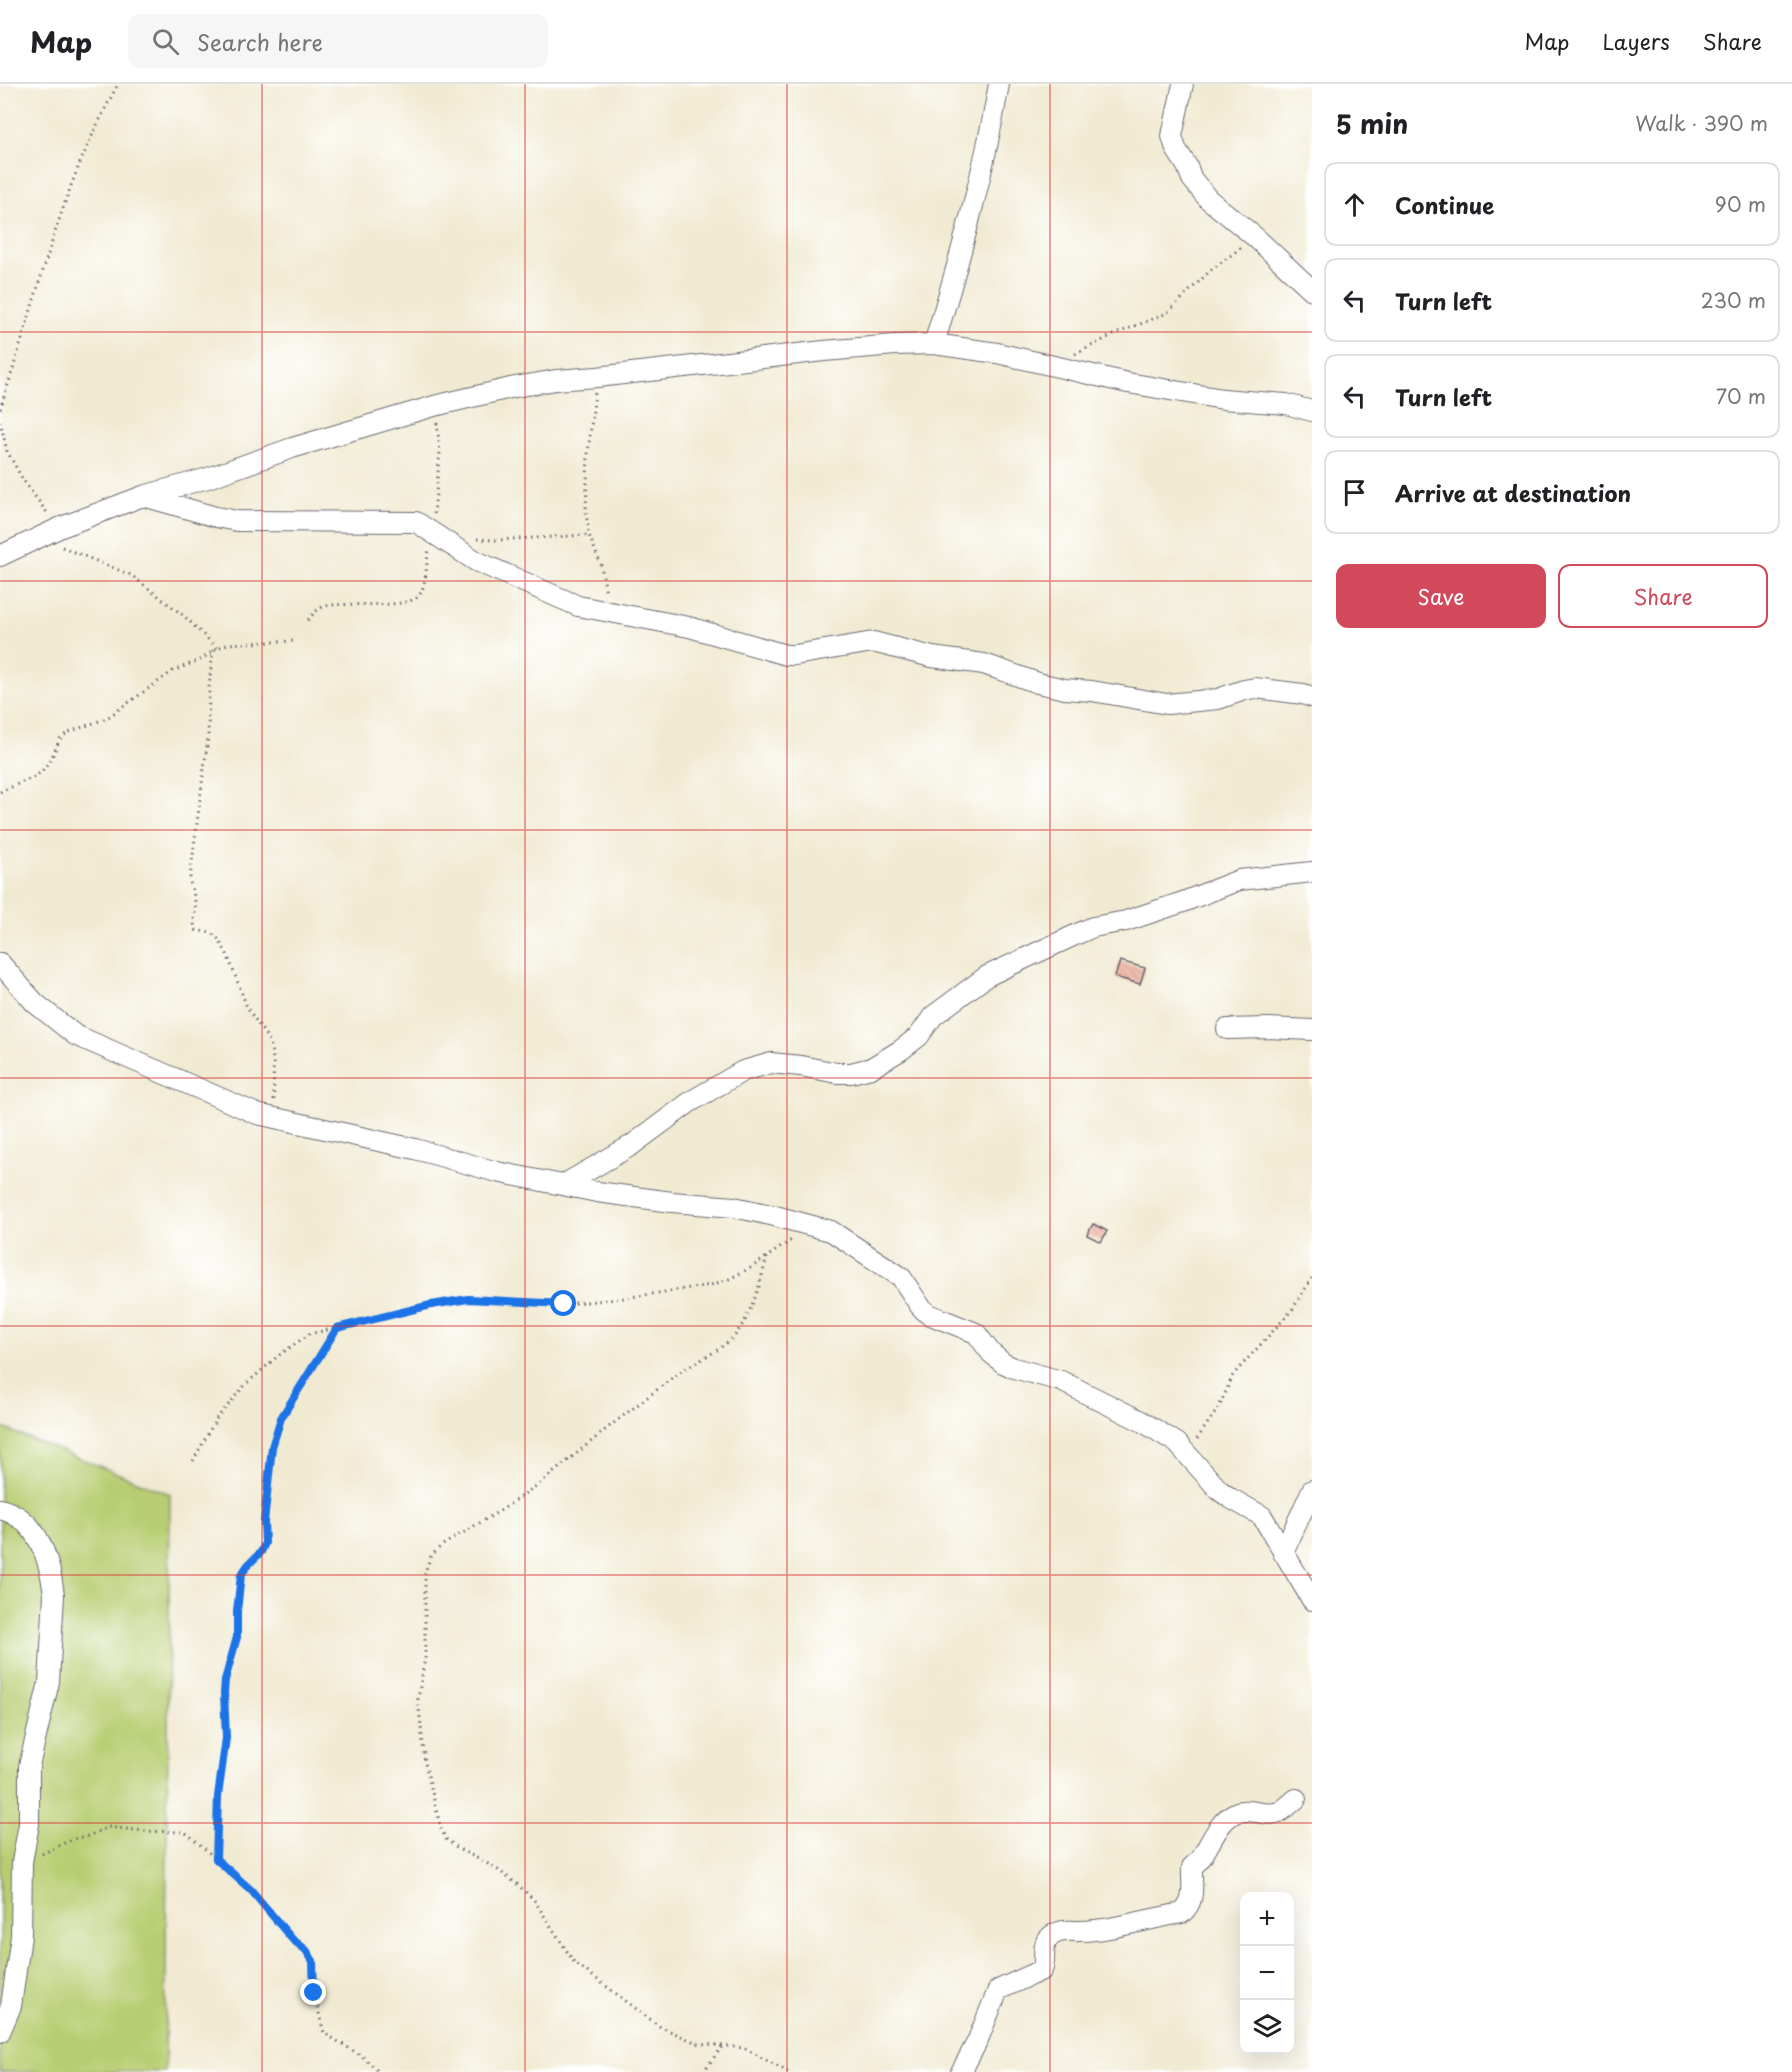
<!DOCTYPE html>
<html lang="en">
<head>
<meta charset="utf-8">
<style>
	body { margin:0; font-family:"Playpen Sans",sans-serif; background:#f6f6f6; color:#202124 }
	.controls { position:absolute; right:18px; bottom:18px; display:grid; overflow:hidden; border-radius:12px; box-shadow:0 6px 24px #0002 }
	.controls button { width:54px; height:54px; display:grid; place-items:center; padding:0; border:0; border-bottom:2px solid #e0e0e0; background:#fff; color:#202124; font:30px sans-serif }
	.stop { position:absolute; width:18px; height:18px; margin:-14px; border:4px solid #1a73e8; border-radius:50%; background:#fff }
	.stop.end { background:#1a73e8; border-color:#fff; box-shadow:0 2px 6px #0008 }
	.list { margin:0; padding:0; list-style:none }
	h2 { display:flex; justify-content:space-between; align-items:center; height:78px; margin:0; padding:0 24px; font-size:26px }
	h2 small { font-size:20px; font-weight:400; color:#757577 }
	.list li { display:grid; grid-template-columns:39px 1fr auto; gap:18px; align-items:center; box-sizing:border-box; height:84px; margin:0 12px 12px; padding:0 12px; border:2px solid #e0e0e0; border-radius:12px }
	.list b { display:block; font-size:22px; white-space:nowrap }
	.list em { font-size:20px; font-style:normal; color:#757577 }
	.actions { display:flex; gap:12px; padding:18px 24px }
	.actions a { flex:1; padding:14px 0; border:2px solid #d1495b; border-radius:12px; text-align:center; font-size:21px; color:#d1495b }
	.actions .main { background:#d1495b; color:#fff }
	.icon { flex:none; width:33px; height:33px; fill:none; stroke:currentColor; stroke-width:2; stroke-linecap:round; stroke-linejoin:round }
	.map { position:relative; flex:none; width:1312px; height:1988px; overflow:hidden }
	header { display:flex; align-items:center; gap:36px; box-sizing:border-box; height:84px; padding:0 30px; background:#fff; border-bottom:2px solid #e0e0e0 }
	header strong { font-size:28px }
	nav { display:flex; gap:33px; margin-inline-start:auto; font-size:21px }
	.search { width:420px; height:54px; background:#f6f6f6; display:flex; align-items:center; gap:15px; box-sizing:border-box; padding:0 21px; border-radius:12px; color:#757577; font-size:22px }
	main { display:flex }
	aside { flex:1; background:#fff }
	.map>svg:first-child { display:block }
</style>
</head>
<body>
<header>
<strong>Map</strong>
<div class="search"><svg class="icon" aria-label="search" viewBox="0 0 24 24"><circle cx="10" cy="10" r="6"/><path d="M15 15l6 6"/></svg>Search here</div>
<nav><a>Map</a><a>Layers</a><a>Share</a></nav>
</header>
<main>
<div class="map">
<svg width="1312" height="1988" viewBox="0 0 1312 1988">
	<defs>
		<pattern id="building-back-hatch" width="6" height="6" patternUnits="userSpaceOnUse" patternTransform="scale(1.5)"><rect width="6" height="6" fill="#ecac99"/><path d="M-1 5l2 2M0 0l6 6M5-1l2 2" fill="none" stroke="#ca9485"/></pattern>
	</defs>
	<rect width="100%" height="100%" fill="#fff"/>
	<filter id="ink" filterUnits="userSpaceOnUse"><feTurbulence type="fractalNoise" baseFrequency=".0167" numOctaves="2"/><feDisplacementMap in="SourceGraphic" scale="12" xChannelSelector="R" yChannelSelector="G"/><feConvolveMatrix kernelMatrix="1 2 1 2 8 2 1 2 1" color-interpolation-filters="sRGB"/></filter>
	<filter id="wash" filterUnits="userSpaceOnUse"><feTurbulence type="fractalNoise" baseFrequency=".008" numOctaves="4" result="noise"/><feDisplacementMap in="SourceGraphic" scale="24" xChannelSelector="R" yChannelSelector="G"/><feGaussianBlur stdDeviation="1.35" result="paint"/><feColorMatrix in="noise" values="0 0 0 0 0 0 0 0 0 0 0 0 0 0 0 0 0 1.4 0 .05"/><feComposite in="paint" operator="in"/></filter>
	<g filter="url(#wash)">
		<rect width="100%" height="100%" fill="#f1ead2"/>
		<path fill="#b8cd71" stroke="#6d7856" stroke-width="1.5" d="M 0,1343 L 170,1410 L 165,1988 L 0,1988 Z"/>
		<g id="blocks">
			<path fill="url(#building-back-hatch)" d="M 1120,877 L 1145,884 L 1140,900 L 1115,893 Z
				M 1093,1140 L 1107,1147 L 1101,1158 L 1087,1151 Z"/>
		</g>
	</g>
	<g filter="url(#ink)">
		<use href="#blocks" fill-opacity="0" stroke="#6a6870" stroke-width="1.5"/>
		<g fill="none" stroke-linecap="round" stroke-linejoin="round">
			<defs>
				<path id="minor" d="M 1183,0 L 1172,52 L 1176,65 L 1187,82 L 1192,95 L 1208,115 L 1255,153 L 1312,206
					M 934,260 C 960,174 984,89 999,0
					M 143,412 L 216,433 L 237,437 L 416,438 L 476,477 L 578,522 L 689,543 L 786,571 L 795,571 L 873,558 L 932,573 L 984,580 L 1038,599 L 1065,605 L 1092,607 L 1167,620 L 1218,615 L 1244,606 L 1255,604 L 1303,610 L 1312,613
					M 0,472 L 59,444 L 143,412 L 208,394 L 292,364 L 434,322 L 515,303 L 556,296 L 597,293 L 824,267 L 895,261 L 934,260 L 997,269 L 1128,299 L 1223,315 L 1286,320 L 1312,327
					M 0,879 L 35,919 L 75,951 L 257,1030 L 415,1065 L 497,1088 L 597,1108 L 672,1118 L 734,1123 L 775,1132 L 831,1147 L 901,1193 L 920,1222 L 928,1230 L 976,1249 L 991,1269 L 1003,1279 L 1014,1284 L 1061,1297 L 1143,1338 L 1177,1359 L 1219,1406 L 1230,1414 L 1262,1432 L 1312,1516
					M 1227,945 L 1268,944 L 1312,946
					M 563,1101 L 632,1061 L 690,1018 L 743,987 L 771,979 L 801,982 L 837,989 L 851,989 L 871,984 L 901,966 L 919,952 L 933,932 L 987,892 L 1075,851 L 1093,843 L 1126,837 L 1183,818 L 1239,796 L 1312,788
					M 0,1425 C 38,1434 50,1477 54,1511 L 49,1598 L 29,1682 L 29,1740 L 22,1778 L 21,1852 L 11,1922 L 0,1948
					M 1283,1469 L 1312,1406
					M 961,1988 L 977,1958 L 998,1906 L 1042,1886 C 1047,1876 1041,1863 1048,1855 C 1056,1845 1068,1847 1079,1847 C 1114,1846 1147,1835 1182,1829 C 1197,1816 1191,1799 1192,1783 C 1196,1779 1201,1775 1204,1769 C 1212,1756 1220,1736 1235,1729 C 1250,1722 1266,1735 1281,1727 C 1286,1724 1291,1719 1296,1715"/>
			</defs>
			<use href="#minor" stroke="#6a6870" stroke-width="22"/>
			<path stroke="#6a6870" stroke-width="3" stroke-dasharray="1.5 4.5" stroke-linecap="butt" d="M 1075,270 L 1113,251 L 1167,229 L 1211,186 L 1242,163
				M 595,309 L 588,369 L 586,428 L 589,451 L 601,481 L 606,509
				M 0,325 C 25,250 45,173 72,99 C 85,65 101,32 118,0
				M 0,337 L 7,367 L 23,396 L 48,430
				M 434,430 L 440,368 L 437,338
				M 477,455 L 496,456 L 589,451
				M 62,463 L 131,491 L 184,532 L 217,564
				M 308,536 C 313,530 318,524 326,522 C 344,517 411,527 420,510 C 427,498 426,479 429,465
				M 213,566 L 209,603 L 208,653 L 190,794 C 190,804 194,808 195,817 C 197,827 191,837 196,846 L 211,849 L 217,853 L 227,870 L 247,923 L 270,958 L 273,975 L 274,1018
				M 0,708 L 36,692 L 42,687 L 51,675 L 60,655 L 67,649 L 107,634 L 173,587 L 202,575 L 217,564 L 228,560 L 294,557
				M 767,1173 L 758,1206 L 746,1235 L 734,1253 L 719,1265 L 680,1288 L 610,1342 L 543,1397 L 503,1425 L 441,1462 L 431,1472 L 425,1488 L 425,1574 L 418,1615 L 425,1679 L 441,1745 L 446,1755 L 459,1765 L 494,1783 L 517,1800 L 534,1816 L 574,1878 L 659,1942 L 697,1959 L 744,1964 L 788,1988
				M 1197,1355 L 1219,1323 L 1233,1291 L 1292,1226 L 1312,1194
				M 193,1377 L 216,1335 L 246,1300 L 278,1272 L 309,1250 L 468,1215 L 564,1220 L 618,1215 L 711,1201 L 729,1195 L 752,1183 L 793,1155
				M 42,1770 L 73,1755 L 88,1752 L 108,1743 L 144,1747 L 184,1748 L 189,1751 L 251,1806 L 292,1855 L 311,1872 L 313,1877 L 314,1909 L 324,1949 L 362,1972 L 379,1988
				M 216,1775 L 218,1711 L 226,1654 L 223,1609 L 225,1596 L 237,1553 L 237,1527 L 241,1491 L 247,1481 L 261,1468 L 265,1459 L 264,1438 L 272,1363 L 281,1334 L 337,1243
				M 703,1988 L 722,1963"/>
			<use href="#minor" stroke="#fff" stroke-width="20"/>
		</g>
	</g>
	<g fill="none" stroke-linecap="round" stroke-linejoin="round" filter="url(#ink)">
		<path stroke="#1a73e8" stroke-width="8" d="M 314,1909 L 313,1877 L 306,1866 L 292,1855 L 251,1806 L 216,1775 L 218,1712 L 226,1654 L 224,1609 L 225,1596 L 237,1553 L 237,1527 L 241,1491 L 248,1481 L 261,1468 L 265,1459 L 264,1438 L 272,1363 L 281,1334 L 337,1244 L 431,1221 L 468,1215 L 564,1220"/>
	</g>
	<path fill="none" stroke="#d62828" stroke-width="1.5" stroke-opacity="0.55" d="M 262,0 L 262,1988M 525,0 L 525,1988M 787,0 L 787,1988M 1050,0 L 1050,1988M 0,248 L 1312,248M 0,497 L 1312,497M 0,746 L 1312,746M 0,994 L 1312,994M 0,1242 L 1312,1242M 0,1491 L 1312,1491M 0,1739 L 1312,1739"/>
</svg>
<div class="controls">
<button>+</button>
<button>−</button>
<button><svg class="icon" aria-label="layers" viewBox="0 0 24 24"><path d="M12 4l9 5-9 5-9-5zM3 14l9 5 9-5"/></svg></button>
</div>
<div class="stop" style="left:564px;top:1220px"></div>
<div class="stop end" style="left:314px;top:1909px"></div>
</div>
<aside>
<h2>5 min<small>Walk · 390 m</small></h2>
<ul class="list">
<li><svg class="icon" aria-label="ahead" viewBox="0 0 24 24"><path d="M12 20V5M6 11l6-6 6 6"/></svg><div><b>Continue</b></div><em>90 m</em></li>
<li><svg class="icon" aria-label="left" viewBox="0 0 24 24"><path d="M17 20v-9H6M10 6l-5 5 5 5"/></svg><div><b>Turn left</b></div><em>230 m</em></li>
<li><svg class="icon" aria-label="left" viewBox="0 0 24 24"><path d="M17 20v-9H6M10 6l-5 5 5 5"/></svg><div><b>Turn left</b></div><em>70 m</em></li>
<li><svg class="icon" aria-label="arrive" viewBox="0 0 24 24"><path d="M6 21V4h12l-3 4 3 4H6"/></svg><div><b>Arrive at destination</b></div></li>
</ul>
<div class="actions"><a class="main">Save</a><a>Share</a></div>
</aside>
</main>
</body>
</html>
